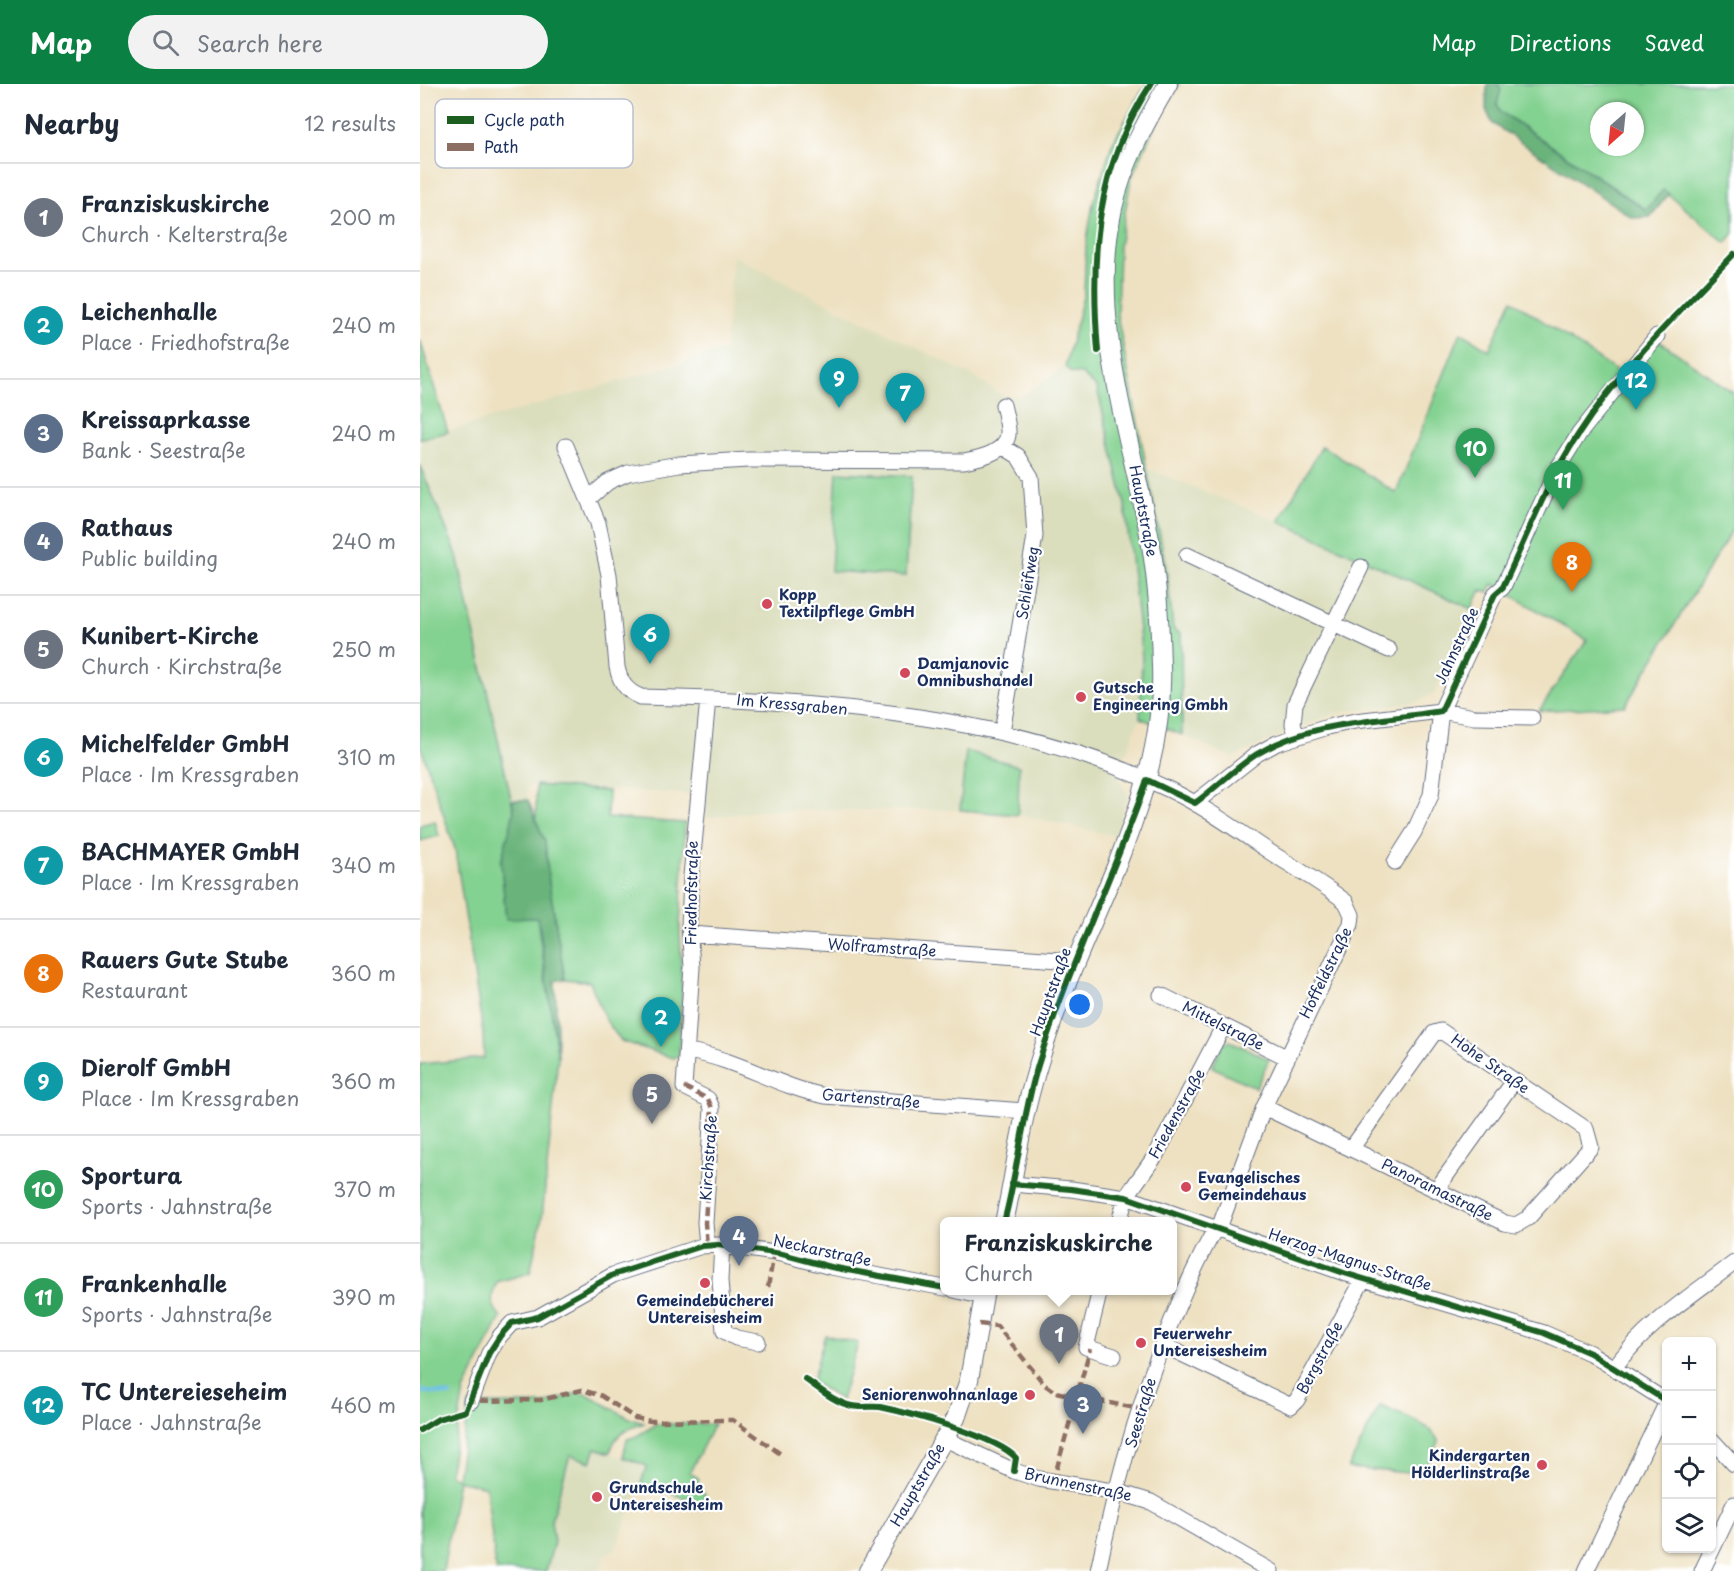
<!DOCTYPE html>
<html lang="en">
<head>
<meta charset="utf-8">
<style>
	body { margin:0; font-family:"Playpen Sans",sans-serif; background:#f2f2f3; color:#1f2937 }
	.controls { position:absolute; right:18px; bottom:18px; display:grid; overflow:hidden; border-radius:9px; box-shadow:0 2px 4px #0004 }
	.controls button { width:54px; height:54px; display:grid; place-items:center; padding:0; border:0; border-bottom:2px solid #e0e1e3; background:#fff; color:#1f2937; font:30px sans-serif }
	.compass { position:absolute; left:1170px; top:18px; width:54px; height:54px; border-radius:50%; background:#fff; box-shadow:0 2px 4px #0004; rotate:207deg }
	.you { position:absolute; left:660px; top:921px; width:21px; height:21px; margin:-15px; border:4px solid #fff; border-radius:50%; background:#1a73e8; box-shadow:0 0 0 9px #1a73e833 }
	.badge { display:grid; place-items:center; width:39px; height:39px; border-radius:50%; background:#0b8043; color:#fff; font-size:20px; font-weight:700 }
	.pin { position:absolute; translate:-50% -50px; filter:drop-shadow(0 2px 3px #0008) }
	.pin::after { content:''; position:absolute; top:32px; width:21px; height:18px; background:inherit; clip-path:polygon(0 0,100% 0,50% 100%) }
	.popup { position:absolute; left:520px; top:1133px; width:237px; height:78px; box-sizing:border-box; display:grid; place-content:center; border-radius:9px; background:#fff; filter:drop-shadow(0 2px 4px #0005); font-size:20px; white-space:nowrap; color:#747a83 }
	.popup b { font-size:22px; color:#1f2937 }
	.popup::after { content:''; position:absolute; left:50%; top:100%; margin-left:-12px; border:12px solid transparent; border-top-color:#fff }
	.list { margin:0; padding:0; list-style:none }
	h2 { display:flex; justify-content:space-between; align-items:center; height:78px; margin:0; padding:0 24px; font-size:26px }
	h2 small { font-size:20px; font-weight:400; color:#747a83 }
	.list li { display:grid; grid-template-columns:39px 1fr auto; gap:18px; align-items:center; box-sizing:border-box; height:108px; padding:0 24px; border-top:2px solid #e0e1e3 }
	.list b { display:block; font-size:22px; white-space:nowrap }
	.list p { margin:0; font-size:20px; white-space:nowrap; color:#747a83 }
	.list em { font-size:20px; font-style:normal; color:#747a83 }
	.icon { flex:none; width:33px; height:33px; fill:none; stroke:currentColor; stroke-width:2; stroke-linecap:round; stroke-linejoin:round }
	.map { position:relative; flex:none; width:1314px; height:1487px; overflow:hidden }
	header { display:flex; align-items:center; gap:36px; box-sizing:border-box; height:84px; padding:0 30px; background:#0b8043; color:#fff }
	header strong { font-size:28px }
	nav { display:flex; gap:33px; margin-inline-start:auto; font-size:21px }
	.search { width:420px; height:54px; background:#f2f2f3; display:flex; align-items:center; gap:15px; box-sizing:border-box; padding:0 21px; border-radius:33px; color:#747a83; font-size:22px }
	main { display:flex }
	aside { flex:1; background:#fff }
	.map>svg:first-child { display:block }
</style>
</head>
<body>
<header>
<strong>Map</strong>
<div class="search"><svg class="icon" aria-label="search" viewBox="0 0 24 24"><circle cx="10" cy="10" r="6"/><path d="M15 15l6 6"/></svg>Search here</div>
<nav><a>Map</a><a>Directions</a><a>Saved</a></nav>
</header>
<main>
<aside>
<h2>Nearby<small>12 results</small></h2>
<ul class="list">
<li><span class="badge" style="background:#6b7280">1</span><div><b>Franziskuskirche</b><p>Church · Kelterstraße</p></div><em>200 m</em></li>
<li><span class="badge" style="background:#0f9aa8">2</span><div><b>Leichenhalle</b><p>Place · Friedhofstraße</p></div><em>240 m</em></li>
<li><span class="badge" style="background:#5c6f8a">3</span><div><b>Kreissaprkasse</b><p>Bank · Seestraße</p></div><em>240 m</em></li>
<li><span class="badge" style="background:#5c6f8a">4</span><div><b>Rathaus</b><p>Public building</p></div><em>240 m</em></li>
<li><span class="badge" style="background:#6b7280">5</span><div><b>Kunibert-Kirche</b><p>Church · Kirchstraße</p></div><em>250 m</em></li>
<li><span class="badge" style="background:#0f9aa8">6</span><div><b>Michelfelder GmbH</b><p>Place · Im Kressgraben</p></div><em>310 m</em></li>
<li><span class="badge" style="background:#0f9aa8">7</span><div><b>BACHMAYER GmbH</b><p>Place · Im Kressgraben</p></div><em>340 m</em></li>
<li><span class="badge" style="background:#e8710a">8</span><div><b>Rauers Gute Stube</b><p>Restaurant</p></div><em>360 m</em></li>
<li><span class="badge" style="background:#0f9aa8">9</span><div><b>Dierolf GmbH</b><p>Place · Im Kressgraben</p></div><em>360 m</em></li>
<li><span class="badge" style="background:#2e9e5b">10</span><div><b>Sportura</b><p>Sports · Jahnstraße</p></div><em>370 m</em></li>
<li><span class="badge" style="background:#2e9e5b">11</span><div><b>Frankenhalle</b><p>Sports · Jahnstraße</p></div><em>390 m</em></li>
<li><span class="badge" style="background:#0f9aa8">12</span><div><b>TC Untereieseheim</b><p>Place · Jahnstraße</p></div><em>460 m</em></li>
</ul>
</aside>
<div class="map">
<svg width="1314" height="1487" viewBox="0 0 1314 1487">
	<rect width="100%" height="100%" fill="#fff"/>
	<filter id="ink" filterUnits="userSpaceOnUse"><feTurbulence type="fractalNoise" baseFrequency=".0167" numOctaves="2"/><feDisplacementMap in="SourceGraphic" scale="12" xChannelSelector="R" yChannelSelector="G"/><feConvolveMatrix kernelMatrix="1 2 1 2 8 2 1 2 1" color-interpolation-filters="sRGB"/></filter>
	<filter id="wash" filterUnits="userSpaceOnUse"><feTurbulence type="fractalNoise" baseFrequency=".008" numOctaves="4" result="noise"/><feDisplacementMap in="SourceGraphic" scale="24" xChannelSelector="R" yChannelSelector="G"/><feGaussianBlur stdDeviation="1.35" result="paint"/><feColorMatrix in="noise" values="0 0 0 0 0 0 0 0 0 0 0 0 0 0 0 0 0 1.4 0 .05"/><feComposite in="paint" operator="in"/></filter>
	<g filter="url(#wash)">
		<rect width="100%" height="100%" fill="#eee1c1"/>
		<path fill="#dbdebd" d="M 313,172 L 555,293 L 585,313 L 603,311 L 645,282 L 651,289 L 662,290 L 677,304 L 705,421 L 722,573 L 720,634 L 703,676 L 699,695 L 708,711 L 696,752 L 598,731 L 540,726 L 347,726 L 286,734 L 283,716 L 264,710 L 116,701 L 107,702 L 108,716 L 92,716 L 37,471 L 0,381 L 0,355 L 305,266 Z
			M 726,384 L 859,437 L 1052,525 L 1015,609 L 996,618 L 917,629 L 854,654 L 813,674 L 762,651 L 761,550 L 753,545 L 747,489 Z
			M 175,1364 L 227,1382 L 196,1465 L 185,1471 L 180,1487 L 126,1487 L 134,1458 L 131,1437 L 150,1371 Z"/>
		<path fill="#84d291" stroke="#508078" stroke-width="1.5" fill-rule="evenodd" d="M 726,0 L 759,0 L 735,41 L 711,95 L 699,162 L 697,231 L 747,489 L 753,545 L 761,550 L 762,651 L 720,634 L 722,573 L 705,421 L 677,304 L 662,290 L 651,289 L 645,282 L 664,209 L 666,161 L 673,120 L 692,60 Z
			M 1077,0 L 1314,0 L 1314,149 L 1306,159 L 1243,106 L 1227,126 L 1081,28 L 1077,20 L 1081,5 ZM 1179,27 L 1215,27 L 1215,63 L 1179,63 Z
			M 1092,216 L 1199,289 L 1232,252 L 1314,309 L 1314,443 L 1205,622 L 1119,627 L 1167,556 L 1073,500 L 1068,509 L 1061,506 L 1052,525 L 859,437 L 902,362 L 976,409 L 1041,248 L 1069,266 Z
			M 0,256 L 28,348 L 0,355 Z
			M 0,381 L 37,471 L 94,728 L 81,778 L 86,834 L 117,834 L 138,974 L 122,1134 L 110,1189 L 77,1198 C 70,1213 70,1220 81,1233 L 44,1307 L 29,1390 L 37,1395 L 49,1320 L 124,1320 L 157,1309 L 167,1310 L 211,1335 L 224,1339 C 206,1346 195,1349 190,1369 L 176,1364 L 171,1378 L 150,1371 L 131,1437 L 134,1458 L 126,1487 L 76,1487 L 66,1403 L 38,1396 L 23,1487 L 0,1487 L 0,980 L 64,974 L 63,948 L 35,765 L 0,661 Z
			M 417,388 L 492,392 L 486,492 L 411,487 Z
			M 546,667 L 599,682 L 598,731 L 540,726 Z
			M 116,701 L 188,707 L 187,734 L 265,739 L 260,844 L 262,906 L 259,972 L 253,974 L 201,957 L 185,935 L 170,898 L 145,895 L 129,799 L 125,758 L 116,736 Z
			M 15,737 L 19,752 L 0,757 L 0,741 Z
			M 810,957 L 849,975 L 836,1004 L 792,983 L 803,959 Z
			M 405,1251 L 438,1259 L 421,1316 L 392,1298 Z
			M 960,1322 C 979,1330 1010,1338 1019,1358 L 1002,1390 L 928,1384 Z
			M 237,1340 L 294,1340 L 270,1388 L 279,1395 L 277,1401 L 285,1410 L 282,1420 L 221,1399 L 227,1382 L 203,1373 L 207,1355 L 215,1353 Z"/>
		<path fill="#6bb47b" stroke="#43726c" stroke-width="1.5" d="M 1067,0 L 1077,0 L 1081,5 L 1077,20 L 1081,28 L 1226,126 L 1243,106 L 1249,110 L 1230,133 L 1213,134 L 1072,39 L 1066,25 Z
			M 92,716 L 108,716 L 125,758 L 129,799 L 145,895 L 135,897 L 138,973 L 118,834 L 86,835 L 81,778 L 94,728 Z"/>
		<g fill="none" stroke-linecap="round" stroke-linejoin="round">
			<path stroke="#6ec0e9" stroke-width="4" d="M 0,1307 L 30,1311"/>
		</g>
	</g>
	<g filter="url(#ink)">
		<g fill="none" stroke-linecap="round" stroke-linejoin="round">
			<defs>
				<path id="minor" d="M 146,362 L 178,439 L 189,491 L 197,583 C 200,598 206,607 221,613 C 398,617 587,628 750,706 C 785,723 817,746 850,768 C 875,784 902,799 926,818 L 932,831 L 931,840 L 844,1023 L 799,1144
					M 168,415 L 188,398 L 208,389 L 259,380 L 328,376 L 544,377 C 559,374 585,369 588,351 C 589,342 585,330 583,321
					M 767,471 L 969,566
					M 582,648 L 615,452 L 611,393 L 598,372 L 582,362
					M 877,653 L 873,640 L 875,620 L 941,483
					M 775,719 L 837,670 L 857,659 L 908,643 L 935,637 L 1021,627 L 1054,633 L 1112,634
					M 975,778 L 994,748 L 1011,711 L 1021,627 L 1075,510 L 1083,503 L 1136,387 L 1159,350 L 1237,252
					M 270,850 L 654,877
					M 741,911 L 866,973
					M 268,967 C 319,976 356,1002 405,1012 L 606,1027
					M 844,1023 L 1085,1139 L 1096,1141 L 1108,1134 L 1171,1063 L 1166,1045 L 1021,947 L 1014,949 L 931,1065
					M 592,1100 L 651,1105 L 706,1113 L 924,1189 L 1124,1249 L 1170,1269 L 1246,1317
					M 1016,1106 L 1094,997
					M 699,1138 L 706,1113 L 736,1071 L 803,943
					M 287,1161 L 285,1139 L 292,1024 L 288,1015 L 264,1003 L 272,883 L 269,842 L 271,792 L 288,615
					M 302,1161 L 300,1196 L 304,1247 L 316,1254 L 338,1258
					M 534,1206 L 564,1213
					M 680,1206 L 666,1263 L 694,1272
					M 743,1261 L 871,1322 L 877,1316 L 944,1194
					M 1194,1284 C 1226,1240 1271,1212 1314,1179
					M 51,1317 L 69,1269 L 80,1252 L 92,1239 L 118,1233 L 193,1191 L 282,1162 L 298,1161 L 362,1170 L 411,1183 L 525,1204
					M 525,1355 L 594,1387 L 619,1395 L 698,1408 L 731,1418 L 851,1487
					M 1292,1356 L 1314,1380
					M 678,1487 C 702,1370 738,1249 796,1143
					M 1166,1487 L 1246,1320
					M 1282,1487 L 1314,1420"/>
				<path id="major" d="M 584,1138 C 591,1109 595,1079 601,1050 C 608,1011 620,973 633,936 C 673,821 746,707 741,582 C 740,534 737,487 727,440 C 706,337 670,231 693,124 C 703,80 725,39 748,0
					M 448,1487 L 536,1334 L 549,1296 L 565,1206"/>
			</defs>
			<use href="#minor" stroke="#656d81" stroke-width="17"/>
			<use href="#major" stroke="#656d81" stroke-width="20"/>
			<use href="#minor" stroke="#fff" stroke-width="15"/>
			<use href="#major" stroke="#fff" stroke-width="18"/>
			<path stroke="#8d6e63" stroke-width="4.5" stroke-dasharray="9 4.5" stroke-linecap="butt" d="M 264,1003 L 288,1015 L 292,1024 L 285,1139 L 287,1161
				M 348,1203 L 354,1169
				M 559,1240 L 577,1242 L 625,1301 L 635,1308 L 720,1325
				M 49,1321 L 51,1317 L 121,1316 L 162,1306 L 182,1312 L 215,1334 L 231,1337 L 313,1336 L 362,1371
				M 633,1398 L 670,1265"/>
			<defs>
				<path id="cycleway" d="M 678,267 C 670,170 676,84 731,0
					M 592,1100 L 651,1105 L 706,1113 L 924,1189 L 1124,1249 L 1170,1269 L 1246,1317
					M 584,1138 C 598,1086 602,1033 618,981 C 648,884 693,792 727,696 L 775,719 C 797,703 815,684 837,670 C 894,636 959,638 1021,627 L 1075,510 L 1083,503 C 1107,452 1127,398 1158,351 C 1201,284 1260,227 1314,170
					M 385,1295 C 398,1304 416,1319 432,1322 C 441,1324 451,1322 460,1323 C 489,1329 578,1353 596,1374 L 594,1387
					M 0,1346 L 18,1335 L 46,1327 L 69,1269 L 80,1252 L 92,1239 L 118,1233 L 193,1191 L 282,1162 L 298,1161 L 362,1170 L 411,1183 L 525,1204"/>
			</defs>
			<use href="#cycleway" stroke="#fff" stroke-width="10"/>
			<use href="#cycleway" stroke="#1b5e20" stroke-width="6"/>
		</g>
	</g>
	<g fill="#d1495b" stroke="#fff" stroke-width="2">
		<circle cx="347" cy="520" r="6"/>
		<circle cx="485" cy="589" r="6"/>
		<circle cx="661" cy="613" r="6"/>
		<circle cx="766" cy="1103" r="6"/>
		<circle cx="285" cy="1199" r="6"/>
		<circle cx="721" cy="1259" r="6"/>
		<circle cx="610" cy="1311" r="6"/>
		<circle cx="1122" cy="1381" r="6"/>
		<circle cx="177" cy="1413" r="6"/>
	</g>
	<g text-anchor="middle" stroke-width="4.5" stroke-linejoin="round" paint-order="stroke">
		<g font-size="15" fill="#1b2f5e" stroke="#fff">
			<text transform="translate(723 427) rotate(79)" y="5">Hauptstraße</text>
			<text transform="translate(608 499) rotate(-81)" y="5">Schleifweg</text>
			<text transform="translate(1037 562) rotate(-65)" y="5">Jahnstraße</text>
			<text transform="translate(372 621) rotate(5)" y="5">Im Kressgraben</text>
			<text transform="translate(272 809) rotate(-89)" y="5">Friedhofstraße</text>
			<text transform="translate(462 864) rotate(4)" y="5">Wolframstraße</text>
			<text transform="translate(906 889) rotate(-64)" y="5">Hoffeldstraße</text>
			<text transform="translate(631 908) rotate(-70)" y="5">Hauptstraße</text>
			<text transform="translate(803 942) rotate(27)" y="5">Mittelstraße</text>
			<text transform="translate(1070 980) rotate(35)" y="5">Hohe Straße</text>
			<text transform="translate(451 1015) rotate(5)" y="5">Gartenstraße</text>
			<text transform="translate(757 1030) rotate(-61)" y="5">Friedenstraße</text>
			<text transform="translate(289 1074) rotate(-86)" y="5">Kirchstraße</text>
			<text transform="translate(1017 1106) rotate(26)" y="5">Panoramastraße</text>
			<text transform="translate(402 1167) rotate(12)" y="5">Neckarstraße</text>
			<text transform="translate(930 1176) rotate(18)" y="5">Herzog-Magnus-Straße</text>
			<text transform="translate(900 1274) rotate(-62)" y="5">Bergstraße</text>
			<text transform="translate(721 1329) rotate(-73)" y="5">Seestraße</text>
			<text transform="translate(498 1401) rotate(-60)" y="5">Hauptstraße</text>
			<text transform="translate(658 1401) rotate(12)" y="5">Brunnenstraße</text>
		</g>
		<g font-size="15" font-weight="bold" fill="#1b2f5e" stroke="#fff" text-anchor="start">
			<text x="359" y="516">Kopp<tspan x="359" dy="17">Textilpflege GmbH</tspan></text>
			<text x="497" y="585">Damjanovic<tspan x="497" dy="17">Omnibushandel</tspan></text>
			<text x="673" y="609">Gutsche<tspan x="673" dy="17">Engineering Gmbh</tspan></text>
			<text x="778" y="1099">Evangelisches<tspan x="778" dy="17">Gemeindehaus</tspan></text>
			<text x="285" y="1222" text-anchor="middle">Gemeindebücherei<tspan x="285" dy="17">Untereisesheim</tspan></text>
			<text x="733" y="1255">Feuerwehr<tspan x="733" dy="17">Untereisesheim</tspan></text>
			<text x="598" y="1316" text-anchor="end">Seniorenwohnanlage</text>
			<text x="1110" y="1377" text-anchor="end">Kindergarten<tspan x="1110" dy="17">Hölderlinstraße</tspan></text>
			<text x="189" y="1409">Grundschule<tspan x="189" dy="17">Untereisesheim</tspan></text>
		</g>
	</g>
	<rect x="15" y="15" width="198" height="69" rx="9" fill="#fff" stroke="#bbc1cf" stroke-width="1.5"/>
	<rect x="27" y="32" width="27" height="8" fill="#1b5e20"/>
	<rect x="27" y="59" width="27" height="8" fill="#8d6e63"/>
	<g font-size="16" fill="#1b2f5e">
		<text x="64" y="42">Cycle path</text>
		<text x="64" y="69">Path</text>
	</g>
</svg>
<div class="controls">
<button>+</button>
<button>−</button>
<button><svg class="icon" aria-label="locate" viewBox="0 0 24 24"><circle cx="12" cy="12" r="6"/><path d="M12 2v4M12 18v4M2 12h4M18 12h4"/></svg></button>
<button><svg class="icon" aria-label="layers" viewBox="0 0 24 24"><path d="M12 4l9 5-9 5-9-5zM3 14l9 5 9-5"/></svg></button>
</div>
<svg class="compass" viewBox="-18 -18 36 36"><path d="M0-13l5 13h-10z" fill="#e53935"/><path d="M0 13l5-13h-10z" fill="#747a83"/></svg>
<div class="you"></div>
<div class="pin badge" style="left:639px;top:1280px;background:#6b7280">1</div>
<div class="popup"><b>Franziskuskirche</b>Church</div>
<div class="pin badge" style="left:241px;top:963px;background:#0f9aa8">2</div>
<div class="pin badge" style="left:663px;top:1350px;background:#5c6f8a">3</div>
<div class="pin badge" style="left:319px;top:1182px;background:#5c6f8a">4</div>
<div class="pin badge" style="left:232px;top:1040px;background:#6b7280">5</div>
<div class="pin badge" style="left:230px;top:580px;background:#0f9aa8">6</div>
<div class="pin badge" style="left:485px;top:339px;background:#0f9aa8">7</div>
<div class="pin badge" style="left:1152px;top:508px;background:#e8710a">8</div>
<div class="pin badge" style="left:419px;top:324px;background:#0f9aa8">9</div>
<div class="pin badge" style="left:1055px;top:394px;background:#2e9e5b">10</div>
<div class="pin badge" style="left:1143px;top:426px;background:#2e9e5b">11</div>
<div class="pin badge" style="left:1216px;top:326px;background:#0f9aa8">12</div>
</div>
</main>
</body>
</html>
